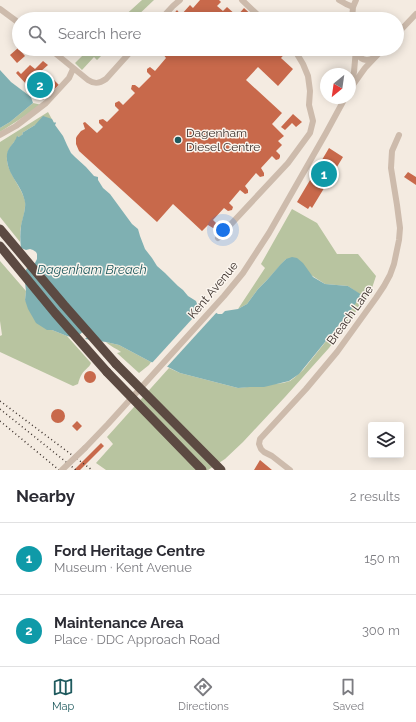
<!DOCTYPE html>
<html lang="en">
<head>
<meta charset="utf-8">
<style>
	body { margin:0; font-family:Raleway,sans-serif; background:#f2f2f3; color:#2b2b33 }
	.controls { position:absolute; right:12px; bottom:12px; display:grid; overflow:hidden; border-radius:4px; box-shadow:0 2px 10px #0003 }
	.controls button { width:36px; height:36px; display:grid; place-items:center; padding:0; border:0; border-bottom:1px solid #e1e1e2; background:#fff; color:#2b2b33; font:20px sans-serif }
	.compass { position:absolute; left:320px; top:68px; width:36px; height:36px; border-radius:50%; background:#fff; box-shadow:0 2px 10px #0003; rotate:209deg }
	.you { position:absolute; left:223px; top:230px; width:14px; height:14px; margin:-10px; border:3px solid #fff; border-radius:50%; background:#1a73e8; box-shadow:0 0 0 6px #1a73e833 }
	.badge { display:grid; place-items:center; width:26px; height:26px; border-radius:50%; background:#1f5a5e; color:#fff; font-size:13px; font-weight:700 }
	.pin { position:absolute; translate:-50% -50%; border:2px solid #fff; box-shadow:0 1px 4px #0006 }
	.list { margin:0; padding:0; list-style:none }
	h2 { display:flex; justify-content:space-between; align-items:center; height:52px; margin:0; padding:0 16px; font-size:17px }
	h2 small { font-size:13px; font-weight:400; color:#7c7c81 }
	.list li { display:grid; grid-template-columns:26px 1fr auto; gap:12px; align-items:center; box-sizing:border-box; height:72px; padding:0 16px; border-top:1px solid #e1e1e2 }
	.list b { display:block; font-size:15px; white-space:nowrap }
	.list p { margin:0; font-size:13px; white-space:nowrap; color:#7c7c81 }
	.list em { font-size:13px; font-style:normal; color:#7c7c81 }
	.icon { flex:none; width:22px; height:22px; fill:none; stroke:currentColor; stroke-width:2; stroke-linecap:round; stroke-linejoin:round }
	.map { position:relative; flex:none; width:416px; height:470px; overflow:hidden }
	.search { position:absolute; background:#fff; box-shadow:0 2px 10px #0003; left:12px; right:12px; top:12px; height:44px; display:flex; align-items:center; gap:10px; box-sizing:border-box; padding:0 14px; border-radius:22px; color:#7c7c81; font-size:15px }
	.sheet { height:196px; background:#fff }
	nav { display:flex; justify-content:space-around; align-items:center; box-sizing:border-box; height:56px; border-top:1px solid #e1e1e2; background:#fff; font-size:11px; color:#7c7c81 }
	nav a { display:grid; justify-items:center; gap:2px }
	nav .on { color:#1f5a5e }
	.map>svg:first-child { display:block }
</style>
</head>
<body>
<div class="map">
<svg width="416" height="470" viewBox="0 0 416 470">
	<rect width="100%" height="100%" fill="#f4ebe1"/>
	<path fill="#b8c4a0" d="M 142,0 L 154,0 L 134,19 L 121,19 Z
		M 89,49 L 108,49 L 97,60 L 94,57 L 82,70 L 75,63 Z
		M 33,103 L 42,105 L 0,132 L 0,128 L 10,122 Z
		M 48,112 L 54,123 L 35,125 L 22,133 L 23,134 L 19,138 L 18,136 C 15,142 10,146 8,152 C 2,168 22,186 25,201 C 26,209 23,218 21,226 C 20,231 20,236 20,242 L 0,217 L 0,142 Z
		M 292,209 L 317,223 L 337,254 L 358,254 L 376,276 L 372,288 L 357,310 L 329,348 L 285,397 L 243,442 L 225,459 L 208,470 L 106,470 L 96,463 L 113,444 L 107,437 L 169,368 L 180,373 L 238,388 L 283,383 L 290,381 L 294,378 L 303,370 L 343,320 L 361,295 L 348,286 L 325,284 L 286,259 L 267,280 L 258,289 L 247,304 L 238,309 L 265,268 L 261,264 Z
		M 0,261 L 26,291 L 25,300 L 47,329 L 52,330 L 67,336 L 91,363 C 89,368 85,369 82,374 C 80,377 79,380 78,384 L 73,386 L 0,352 L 0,336 L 2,335 L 0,321 Z
		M 106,342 L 119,345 L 151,362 L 149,365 L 139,373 L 117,353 L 121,352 C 116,348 111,347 106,342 Z"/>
	<path fill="#7fb0b2" d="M 0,70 L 11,82 L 31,97 L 33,103 L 10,122 L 0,128 Z
		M 43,116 L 52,119 L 54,123 L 55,122 L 56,123 L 55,125 L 63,136 L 67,145 L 71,153 L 75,157 L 86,167 L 94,176 L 98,177 L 98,180 L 103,188 L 110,194 L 132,224 L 138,229 L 140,236 L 145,249 L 152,258 L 157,266 L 165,273 L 178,286 L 183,290 L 188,296 L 196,301 L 198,307 L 200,309 L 215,312 L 218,314 L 222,314 L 225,311 L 238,309 L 247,304 L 258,289 L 267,280 L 281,264 L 286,259 L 292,257 L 297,258 L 303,263 L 313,277 L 325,284 L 348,286 L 362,295 L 343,320 L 299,374 L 289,381 L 264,387 L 250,387 L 238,388 L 180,373 L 168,367 L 151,362 L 119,345 L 106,342 L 85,339 L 93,332 L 88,327 L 76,338 L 67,336 L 52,330 L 47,330 L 36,323 L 28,309 L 25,300 L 26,291 L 24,274 L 27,268 L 35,263 L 37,259 L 37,254 L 36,252 L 33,250 L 30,249 L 26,250 L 21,248 C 20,241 20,233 21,226 C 22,219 26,210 25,202 C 22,184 5,174 7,154 C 8,147 15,143 17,136 L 19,137 L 23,134 L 22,133 L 35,125 Z"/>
	<path fill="#f4ebe1" d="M 203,307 L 215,310 L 217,312 L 165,369 L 151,364 Z"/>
	<path fill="#c8694b" d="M 200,0 L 219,0 L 221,2 L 217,6 L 223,11 L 227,7 L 237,16 L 244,8 L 256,19 L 193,19 L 189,15 L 185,19 L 169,19 L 177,10 L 181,15 L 190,5 L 193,8 Z
		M 18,48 L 25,56 L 17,63 L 10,55 Z
		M 169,49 L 289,49 L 281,58 L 293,69 L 278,86 L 258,67 L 246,80 L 282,113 L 272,124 L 284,136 L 278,141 L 282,145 L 276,151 L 280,155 L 280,157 L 279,159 L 276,160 L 272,156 L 261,168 L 264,173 L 264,176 L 260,177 L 256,173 L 245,186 L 248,190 L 248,193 L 245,194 L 240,190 L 229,203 L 233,207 L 232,210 L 228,211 L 224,208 L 213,220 L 217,224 L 216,227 L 213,228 L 208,225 L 202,231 L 173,204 L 157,222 L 79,151 L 76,144 L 76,138 L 77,136 L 81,131 L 85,129 L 83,123 L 85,122 L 97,133 L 103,127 L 99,123 L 99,120 L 103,119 L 107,122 L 119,110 L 115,106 L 115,103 L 119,101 L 123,105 L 135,93 L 131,89 L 132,85 L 135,85 L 139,88 L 151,76 L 147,72 L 147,69 L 150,67 L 155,71 L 166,58 L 163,54 L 163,52 L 165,50 L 167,51 Z
		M 43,61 L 48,65 L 40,72 L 50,82 L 53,79 L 59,85 L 43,100 L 38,95 L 40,92 L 39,92 L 37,94 L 35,92 L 34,93 L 32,91 L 35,87 L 30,82 L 27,85 L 16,73 L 18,71 L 21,74 L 30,65 L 35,69 Z
		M 293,114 L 302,122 L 296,127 L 292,123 L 285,130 L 281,127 Z
		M 329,148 L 343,157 L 312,208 L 310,206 L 308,209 L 297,202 Z
		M 408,172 L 416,177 L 416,185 L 404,177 Z
		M84 377a6 6 0 1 1 12 0a6 6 0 1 1-12 0Z
		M51 416a7 7 0 1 1 14 0a7 7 0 1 1-14 0Z
		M 77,421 L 82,426 L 77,431 L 72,426 Z
		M 101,443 L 104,446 L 80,470 L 74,470 Z
		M 260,460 L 272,470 L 254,470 Z"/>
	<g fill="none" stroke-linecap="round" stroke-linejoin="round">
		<path stroke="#cdbbac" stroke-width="6" d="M 242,0 L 262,19
			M 339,0 L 346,4 L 353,7
			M 0,9 L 19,23
			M 161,19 L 173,6 L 180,0
			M 352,19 L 353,7 L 356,0
			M 397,34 L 416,14
			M 50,49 L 88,80 C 94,84 99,84 106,79 L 133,49
			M 356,51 C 360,60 366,62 374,58
			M 350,85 L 354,72 L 356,49
			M 350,89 L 365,68 L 383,49
			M 0,135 L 16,126 L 46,103 L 69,78 L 73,69
			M 218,238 L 288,163 L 310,133 L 313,121 L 309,105 L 310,91 L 308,76 L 303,64 L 294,49
			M 85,448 L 108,424 L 224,296 L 243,273 L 269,233 L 326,133 L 345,98
			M 290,470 L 272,456 L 264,452 L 261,449 L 259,444 L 260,439 L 306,389 L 337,352 L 376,298 L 384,286 L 390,275 L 394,264 L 399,240 L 400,228 L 397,205 L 391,168 L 392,151 L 399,135"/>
		<path stroke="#5c4a42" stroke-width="9" d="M 0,229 L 64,305 L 116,364
			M 0,246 L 55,313 L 107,372"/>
		<path stroke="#3b302b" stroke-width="1.5" stroke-dasharray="1 3" stroke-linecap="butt" d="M 0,401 L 92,470
			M 0,409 L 76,470
			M 0,421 L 59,470"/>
		<path stroke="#cdbbac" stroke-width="6" d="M 62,470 L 85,448"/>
		<path stroke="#5c4a42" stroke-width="9" d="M 116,364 L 221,470
			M 107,372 L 202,470"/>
	</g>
	<circle fill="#1f5a5e" stroke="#fbf5ee" stroke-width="1.5" cx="178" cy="140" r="4"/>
	<g text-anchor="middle" stroke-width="3" stroke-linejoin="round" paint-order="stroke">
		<g font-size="12" fill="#3b302b" stroke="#fbf5ee" text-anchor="start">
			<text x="186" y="137">Dagenham<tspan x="186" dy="14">Diesel Centre</tspan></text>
		</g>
		<g font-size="12" fill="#3b302b" stroke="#fbf5ee">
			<text transform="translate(213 290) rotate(-50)" y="4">Kent Avenue</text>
			<text transform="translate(350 315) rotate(-54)" y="4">Breach Lane</text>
		</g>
		<g font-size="13" font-style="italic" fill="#1f5a5e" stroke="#fbf5ee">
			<text x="92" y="274">Dagenham Breach</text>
		</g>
	</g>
</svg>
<div class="controls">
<button><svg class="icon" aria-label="layers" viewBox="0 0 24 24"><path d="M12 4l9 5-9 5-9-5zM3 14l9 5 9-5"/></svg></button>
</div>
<svg class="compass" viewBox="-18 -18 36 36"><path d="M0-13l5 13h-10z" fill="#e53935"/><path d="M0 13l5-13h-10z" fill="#7c7c81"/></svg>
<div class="you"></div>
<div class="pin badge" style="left:324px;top:174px;background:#0f9aa8">1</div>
<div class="pin badge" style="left:40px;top:85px;background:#0f9aa8">2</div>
<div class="search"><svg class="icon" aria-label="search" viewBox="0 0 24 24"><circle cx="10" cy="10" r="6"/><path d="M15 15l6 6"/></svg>Search here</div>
</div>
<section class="sheet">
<h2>Nearby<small>2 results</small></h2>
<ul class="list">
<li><span class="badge" style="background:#0f9aa8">1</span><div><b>Ford Heritage Centre</b><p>Museum · Kent Avenue</p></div><em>150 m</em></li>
<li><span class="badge" style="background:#0f9aa8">2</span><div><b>Maintenance Area</b><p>Place · DDC Approach Road</p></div><em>300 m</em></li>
</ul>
</section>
<nav>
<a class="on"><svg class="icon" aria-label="map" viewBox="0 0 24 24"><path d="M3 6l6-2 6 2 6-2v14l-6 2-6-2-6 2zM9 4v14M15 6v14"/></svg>Map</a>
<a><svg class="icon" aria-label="directions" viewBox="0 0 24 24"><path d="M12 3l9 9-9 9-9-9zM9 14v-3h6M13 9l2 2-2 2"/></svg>Directions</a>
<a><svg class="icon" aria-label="saved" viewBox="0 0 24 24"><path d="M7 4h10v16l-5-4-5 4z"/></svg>Saved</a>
</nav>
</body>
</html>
